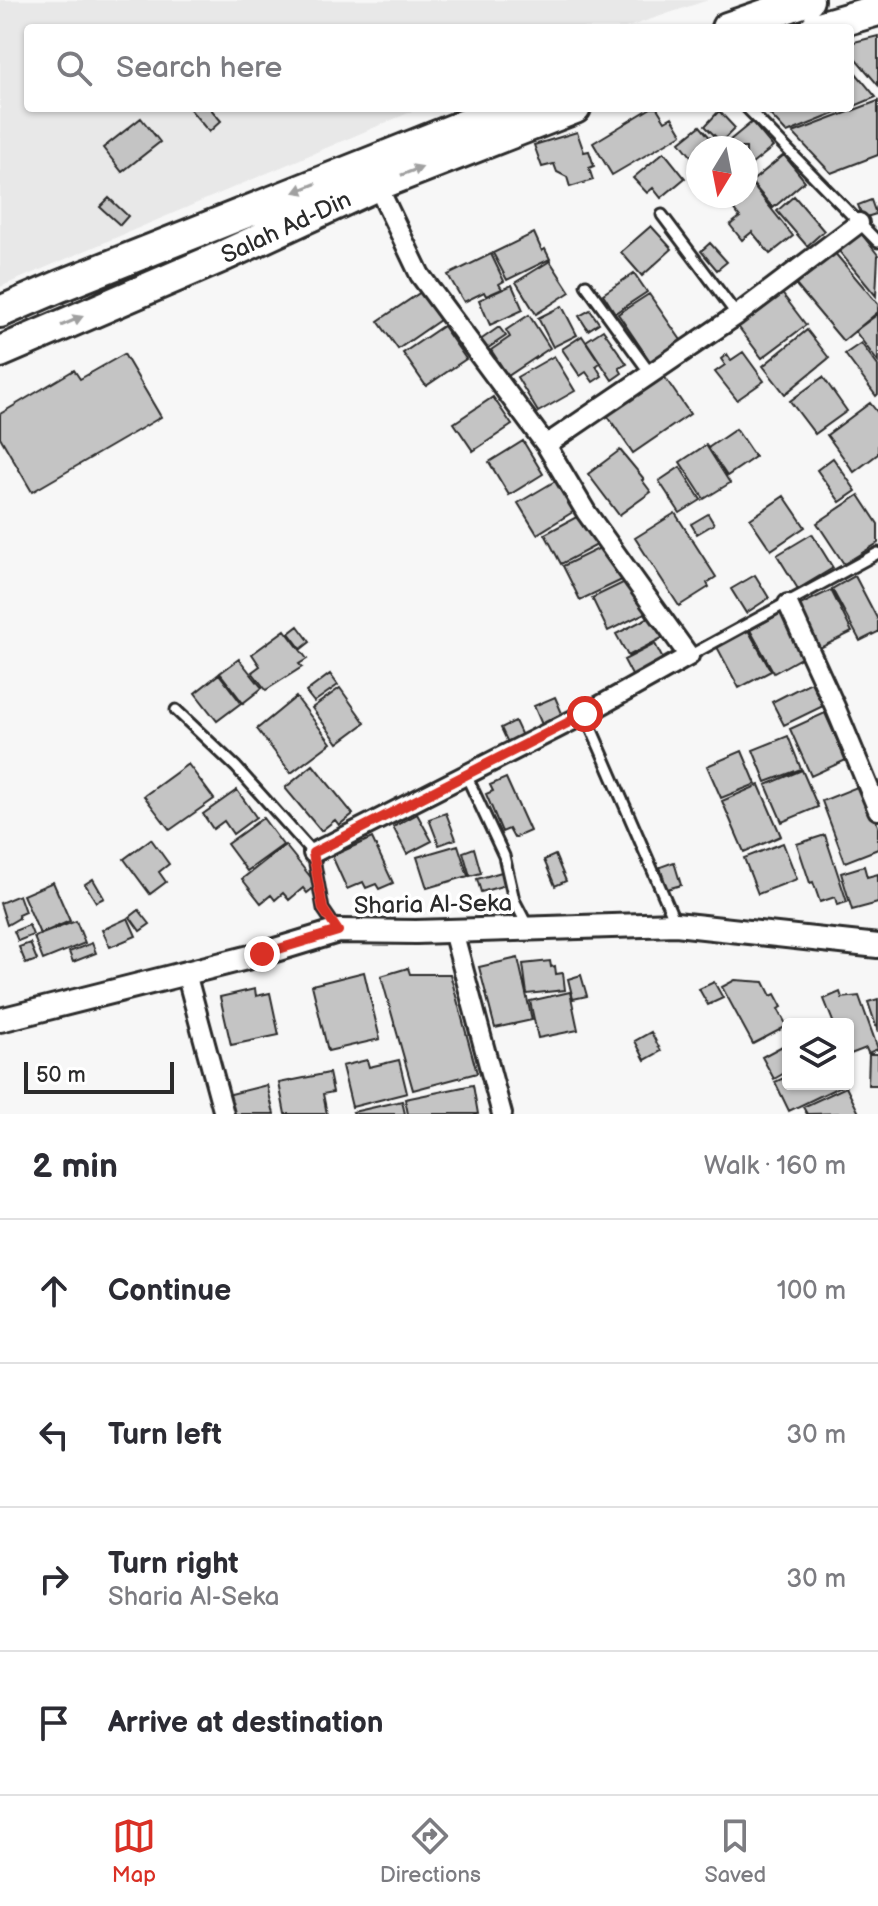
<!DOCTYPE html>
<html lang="en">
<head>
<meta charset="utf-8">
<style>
	body { margin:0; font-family:"Balsamiq Sans",sans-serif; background:#f7f7f7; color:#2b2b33 }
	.controls { position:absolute; right:24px; bottom:24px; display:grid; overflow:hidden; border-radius:8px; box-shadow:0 2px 6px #0004 }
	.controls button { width:72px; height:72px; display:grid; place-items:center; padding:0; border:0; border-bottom:2px solid #e1e1e2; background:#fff; color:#2b2b33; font:40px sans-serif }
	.compass { position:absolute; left:686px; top:136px; width:72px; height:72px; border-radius:50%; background:#fff; box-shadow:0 2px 6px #0004; rotate:190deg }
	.scale { position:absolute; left:24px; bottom:20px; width:150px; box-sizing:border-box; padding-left:8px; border:4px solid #2b2b2b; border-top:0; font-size:22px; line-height:28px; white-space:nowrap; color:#2b2b2b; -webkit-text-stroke:6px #fff; paint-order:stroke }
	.stop { position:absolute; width:24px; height:24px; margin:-18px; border:6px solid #d93025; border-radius:50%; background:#fff }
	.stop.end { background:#d93025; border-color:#fff; box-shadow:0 2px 8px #0008 }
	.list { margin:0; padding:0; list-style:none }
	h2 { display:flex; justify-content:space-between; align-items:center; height:104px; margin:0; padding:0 32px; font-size:34px }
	h2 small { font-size:26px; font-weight:400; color:#7c7c81 }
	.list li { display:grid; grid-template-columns:52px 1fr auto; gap:24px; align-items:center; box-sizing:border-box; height:144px; padding:0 32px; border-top:2px solid #e1e1e2 }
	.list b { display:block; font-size:30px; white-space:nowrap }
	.list p { margin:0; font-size:26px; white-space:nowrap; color:#7c7c81 }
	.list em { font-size:26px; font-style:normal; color:#7c7c81 }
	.icon { flex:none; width:44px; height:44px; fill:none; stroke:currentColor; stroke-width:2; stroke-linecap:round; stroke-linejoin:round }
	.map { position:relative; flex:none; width:878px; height:1114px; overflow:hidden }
	.search { position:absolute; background:#fff; box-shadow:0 2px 6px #0004; left:24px; right:24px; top:24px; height:88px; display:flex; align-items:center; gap:20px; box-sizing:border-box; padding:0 28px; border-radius:8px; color:#7c7c81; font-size:30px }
	.sheet { height:680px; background:#fff }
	nav { display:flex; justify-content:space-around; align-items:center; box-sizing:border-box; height:112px; border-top:2px solid #e1e1e2; background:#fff; font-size:22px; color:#7c7c81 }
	nav a { display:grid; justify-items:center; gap:4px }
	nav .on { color:#d93025 }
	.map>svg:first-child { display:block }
</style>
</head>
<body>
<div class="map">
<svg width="878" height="1114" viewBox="0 0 878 1114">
	<rect width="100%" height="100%" fill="#f7f7f7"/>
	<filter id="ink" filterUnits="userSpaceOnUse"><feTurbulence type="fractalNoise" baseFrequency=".0125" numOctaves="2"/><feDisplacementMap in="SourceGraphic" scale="16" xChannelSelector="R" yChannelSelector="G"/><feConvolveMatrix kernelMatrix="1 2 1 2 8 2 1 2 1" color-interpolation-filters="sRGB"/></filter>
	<g filter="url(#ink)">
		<path fill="#e8e8e8" d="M 0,0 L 708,0 L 625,28 L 28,28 L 28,108 L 420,108 L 0,287 Z"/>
		<path fill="#c4c4c4" stroke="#2b2b2b" stroke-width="2" d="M 878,36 L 878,85 L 850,52 L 850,43 Z
			M 850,66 L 876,97 L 850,108 Z
			M 878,101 L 878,155 L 831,173 L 793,133 Z
			M 189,108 L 210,108 L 221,121 L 209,132 Z
			M 651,108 L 657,108 L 665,121 L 672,117 L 682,134 L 612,175 L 593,143 Z
			M 764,108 L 849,108 L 787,133 Z
			M 719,111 L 735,128 L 721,142 L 705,126 Z
			M 141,118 L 160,142 L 122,172 L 103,148 Z
			M 752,122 L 773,147 L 746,169 L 746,148 L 727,148 L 724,145 Z
			M 700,126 L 719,148 L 698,148 L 698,165 L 680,142 Z
			M 577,132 L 584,152 L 589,151 L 594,166 L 589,168 L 593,180 L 570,187 L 567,177 L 557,172 L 554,164 L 542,167 L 534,145 Z
			M 664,152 L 685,178 L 661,198 L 653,188 L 647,193 L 633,178 Z
			M 784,155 L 805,181 L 773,208 L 751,182 Z
			M 746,177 L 793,236 L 770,254 L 752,232 L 742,240 L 730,225 L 740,217 L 723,196 L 746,196 Z
			M 794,196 L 824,231 L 807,246 L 777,211 Z
			M 109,198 L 128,216 L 120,225 L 100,207 Z
			M 871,200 L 876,214 L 863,218 L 858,205 Z
			M 651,226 L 672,249 L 642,276 L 621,252 Z
			M 860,232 L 878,255 L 876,296 L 838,250 Z
			M 534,233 L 542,251 L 545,249 L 550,259 L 507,280 L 493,253 Z
			M 710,243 L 727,262 L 717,270 L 701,251 Z
			M 834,252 L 878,304 L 878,312 L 843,341 L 796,285 Z
			M 491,254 L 504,281 L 499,284 L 502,289 L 486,296 L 484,292 L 464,302 L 448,275 Z
			M 550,261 L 570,292 L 536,314 L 516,282 Z
			M 634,273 L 647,292 L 615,313 L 603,294 Z
			M 512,285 L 523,310 L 490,325 L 479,300 Z
			M 421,292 L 440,320 L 398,349 L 378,321 Z
			M 781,292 L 806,325 L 762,358 L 737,325 Z
			M 649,294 L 683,343 L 652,364 L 618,314 Z
			M 562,306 L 577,335 L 553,347 L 538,318 Z
			M 590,310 L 599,323 L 588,330 L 579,316 Z
			M 878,314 L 878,362 L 855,331 Z
			M 529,315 L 550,348 L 508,376 L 491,350 L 510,337 L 506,330 Z
			M 443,326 L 466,359 L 426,386 L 403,353 Z
			M 499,327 L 506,336 L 485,350 L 479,341 Z
			M 603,330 L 627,364 L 619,368 L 622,373 L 612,380 L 586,341 Z
			M 807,330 L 829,358 L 785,394 L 763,366 Z
			M 582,336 L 600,363 L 596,366 L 602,376 L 593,382 L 586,372 L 580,376 L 562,349 Z
			M 861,343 L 878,366 L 878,394 L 876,396 L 845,354 Z
			M 743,352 L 764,381 L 737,400 L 715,372 L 725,365 L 721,359 L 727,354 L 731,360 Z
			M 124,354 L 161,417 L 32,492 L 0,437 L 0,414 L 74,370 L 80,379 Z
			M 554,356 L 575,391 L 538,412 L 517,377 Z
			M 664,376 L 690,414 L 633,453 L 607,415 Z
			M 823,377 L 847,411 L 815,434 L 790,401 Z
			M 493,397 L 512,425 L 473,451 L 454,423 Z
			M 870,403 L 878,413 L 878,454 L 854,472 L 827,435 Z
			M 736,429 L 755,457 L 727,476 L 708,448 Z
			M 523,441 L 543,474 L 509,495 L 489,462 Z
			M 706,445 L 730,483 L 704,499 L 680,462 Z
			M 620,450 L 644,479 L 642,480 L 651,492 L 619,515 L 588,474 Z
			M 833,458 L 856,491 L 840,502 L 817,470 Z
			M 680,467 L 701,500 L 680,513 L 659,481 Z
			M 557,480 L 576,510 L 537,534 L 518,503 Z
			M 859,495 L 878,524 L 878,543 L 844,564 L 817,523 Z
			M 784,496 L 805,527 L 771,550 L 750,519 Z
			M 675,513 L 716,577 L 707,583 L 709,587 L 679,606 L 635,538 Z
			M 582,514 L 599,544 L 561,564 L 545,534 Z
			M 708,514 L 714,524 L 697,534 L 691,524 Z
			M 812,534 L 833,568 L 798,589 L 777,555 Z
			M 606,545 L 624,579 L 580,600 L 563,566 Z
			M 755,575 L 769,598 L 746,613 L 731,589 Z
			M 855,576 L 878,620 L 878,632 L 860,641 L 832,589 Z
			M 631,579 L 647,612 L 608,631 L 592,598 Z
			M 831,590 L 852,632 L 820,648 L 798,606 Z
			M 781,613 L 804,656 L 774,673 L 750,630 Z
			M 653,615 L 664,637 L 628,656 L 616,634 Z
			M 298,626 L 310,642 L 301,649 L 289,633 Z
			M 285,630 L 307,659 L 299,664 L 302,667 L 266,690 L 252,672 L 260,666 L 252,654 Z
			M 748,630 L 771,671 L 739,688 L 717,647 Z
			M 655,644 L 665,663 L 634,679 L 624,660 Z
			M 239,659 L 262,688 L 243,703 L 220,673 Z
			M 219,674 L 241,703 L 217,721 L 195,693 Z
			M 330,674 L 338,685 L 314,702 L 306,692 Z
			M 811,682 L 823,706 L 784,725 L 772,702 Z
			M 340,688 L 365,723 L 338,743 L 312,708 Z
			M 296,697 L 331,743 L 291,773 L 257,729 Z
			M 555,697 L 564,718 L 543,727 L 534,706 Z
			M 825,713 L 846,760 L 811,776 L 790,729 Z
			M 515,721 L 523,738 L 509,745 L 501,728 Z
			M 788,736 L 801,769 L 766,782 L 753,750 Z
			M 742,751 L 756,784 L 721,798 L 707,766 Z
			M 188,764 L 214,799 L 170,830 L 144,796 Z
			M 313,765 L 353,814 L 339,825 L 335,820 L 321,831 L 285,788 Z
			M 802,770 L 818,807 L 782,822 L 766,785 Z
			M 506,778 L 530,831 L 514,838 L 509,829 L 502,832 L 486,794 L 493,791 L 490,785 Z
			M 759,785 L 781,836 L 744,852 L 722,801 Z
			M 862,785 L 878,826 L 878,849 L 845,862 L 822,801 Z
			M 237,790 L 256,817 L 233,834 L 224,821 L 213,829 L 203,814 Z
			M 446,813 L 456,839 L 439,845 L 429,819 Z
			M 417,814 L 432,841 L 407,854 L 393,827 Z
			M 263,818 L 283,845 L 247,871 L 227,844 Z
			M 825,835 L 847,902 L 837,905 L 835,897 L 820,902 L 813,882 L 810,883 L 797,844 Z
			M 372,838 L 393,883 L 379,889 L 376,884 L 366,888 L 363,882 L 347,889 L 332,856 Z
			M 151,839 L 169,864 L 159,872 L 166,882 L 150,894 L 124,859 Z
			M 783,843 L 797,879 L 758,894 L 744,858 Z
			M 285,845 L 317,885 L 307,893 L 303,888 L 289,900 L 283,893 L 275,900 L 271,895 L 261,903 L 242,879 Z
			M 458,845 L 468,876 L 427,888 L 417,857 Z
			M 474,848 L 481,873 L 470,876 L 463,852 Z
			M 555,855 L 566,881 L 555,886 L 544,860 Z
			M 674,862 L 681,885 L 667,889 L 660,867 Z
			M 864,866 L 867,877 L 878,874 L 878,903 L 852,910 L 841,873 Z
			M 505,871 L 509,884 L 481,892 L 477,879 Z
			M 93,879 L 104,898 L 96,902 L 85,884 Z
			M 53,882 L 70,921 L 40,934 L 23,895 Z
			M 19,895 L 25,912 L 18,915 L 19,918 L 7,925 L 0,903 Z
			M 139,910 L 150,924 L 140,931 L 130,917 Z
			M 128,918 L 136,936 L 110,947 L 102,930 Z
			M 76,921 L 85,943 L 43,960 L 34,937 Z
			M 29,925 L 33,935 L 18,941 L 14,931 Z
			M 30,943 L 37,960 L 26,964 L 19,947 Z
			M 92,943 L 96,953 L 73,962 L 69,952 Z
			M 518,958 L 532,1020 L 495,1028 L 479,967 Z
			M 550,961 L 551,967 L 555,966 L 556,974 L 563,973 L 565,990 L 527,994 L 523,964 Z
			M 408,968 L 410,974 L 450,974 L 477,1073 L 413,1090 L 381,976 Z
			M 364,972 L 380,1039 L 328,1051 L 312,985 Z
			M 581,975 L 587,996 L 573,999 L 568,979 Z
			M 735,980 L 764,982 L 771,996 L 775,994 L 782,1007 L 778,1009 L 787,1026 L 753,1044 L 722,987 Z
			M 714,982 L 723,998 L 708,1005 L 699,989 Z
			M 255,989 L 256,996 L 270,993 L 279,1035 L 231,1045 L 220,997 Z
			M 570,992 L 578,1030 L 538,1038 L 530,1001 Z
			M 840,992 L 842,998 L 859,996 L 878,1049 L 868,1053 L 866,1048 L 848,1055 L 848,1024 L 834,1024 L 824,999 Z
			M 878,999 L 878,1032 L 868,1002 Z
			M 651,1032 L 661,1051 L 645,1060 L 635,1041 Z
			M 788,1043 L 788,1071 L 774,1079 L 762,1057 Z
			M 869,1054 L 878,1054 L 878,1085 L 868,1085 Z
			M 367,1060 L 369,1067 L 399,1060 L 407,1093 L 352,1107 L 342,1066 Z
			M 329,1073 L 333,1092 L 323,1094 L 327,1114 L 285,1114 L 279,1083 Z
			M 788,1076 L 788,1084 L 843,1085 L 789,1111 L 775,1082 Z
			M 267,1085 L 274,1114 L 231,1114 L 227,1095 Z
			M 473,1085 L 478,1114 L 408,1114 L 405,1099 Z
			M 846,1087 L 859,1113 L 807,1114 L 803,1107 Z
			M 402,1101 L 405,1114 L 354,1114 L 353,1112 Z"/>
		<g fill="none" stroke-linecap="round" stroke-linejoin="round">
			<defs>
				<path id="service" d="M 747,108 L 878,242
					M 662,215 L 737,315
					M 586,285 L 650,373
					M 689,656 L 878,553
					M 176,710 L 236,767 L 313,853 L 323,909 L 338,931
					M 585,714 L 676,924
					M 466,775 L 504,856 L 514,900 L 527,925"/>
				<path id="minor" d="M 546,445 L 737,315 L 859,223
					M 788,604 L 836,709 L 878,810
					M 313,853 L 585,714 L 689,656 L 586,512 L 546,445 L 420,275 L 377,185
					M 453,931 L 502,1114
					M 186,973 L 224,1114"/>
				<path id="tertiary" d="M 0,1020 L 262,954 L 338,931 L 416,932 L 676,924 L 878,946"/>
				<path id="trunk" d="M 727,28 L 808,0
					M 816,28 L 878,10
					M 0,312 L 60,286 L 508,108
					M 0,352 L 221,257 L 377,185 L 575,108"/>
			</defs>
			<use href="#service" stroke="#2b2b2b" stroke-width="15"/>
			<use href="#minor" stroke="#2b2b2b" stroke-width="24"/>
			<use href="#tertiary" stroke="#2b2b2b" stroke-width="28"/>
			<use href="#trunk" stroke="#2b2b2b" stroke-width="36"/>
			<use href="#service" stroke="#fff" stroke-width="9"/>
			<use href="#minor" stroke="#fff" stroke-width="18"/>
			<use href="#tertiary" stroke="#fff" stroke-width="22"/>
			<use href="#trunk" stroke="#fff" stroke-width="30"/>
		</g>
		<defs><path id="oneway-solid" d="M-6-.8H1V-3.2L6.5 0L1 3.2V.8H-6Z" transform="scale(2)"/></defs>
		<g fill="#a0a0a0">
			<use href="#oneway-solid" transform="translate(412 171) rotate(-21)"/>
			<use href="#oneway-solid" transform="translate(305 188) rotate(158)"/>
			<use href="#oneway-solid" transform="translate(72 321) rotate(-23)"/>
		</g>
	</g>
	<g fill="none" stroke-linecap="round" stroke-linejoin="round" filter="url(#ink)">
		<path stroke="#d93025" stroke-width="10" d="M 262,954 L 338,931 L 323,909 L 313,853 L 585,714"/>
	</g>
	<g text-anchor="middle" stroke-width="7" stroke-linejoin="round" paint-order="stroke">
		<g font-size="24" fill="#2b2b2b" stroke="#fff">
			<text transform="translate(286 227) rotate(-25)" y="8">Salah Ad-Din</text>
			<text transform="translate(433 904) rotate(-1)" y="8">Sharia Al-Seka</text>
		</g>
	</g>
</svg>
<div class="controls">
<button><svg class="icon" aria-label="layers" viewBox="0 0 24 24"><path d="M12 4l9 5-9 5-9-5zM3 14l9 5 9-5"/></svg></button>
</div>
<svg class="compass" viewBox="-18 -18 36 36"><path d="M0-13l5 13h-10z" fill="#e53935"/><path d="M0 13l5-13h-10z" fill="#7c7c81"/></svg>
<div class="scale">50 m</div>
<div class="stop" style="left:585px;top:714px"></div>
<div class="stop end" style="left:262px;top:954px"></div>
<div class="search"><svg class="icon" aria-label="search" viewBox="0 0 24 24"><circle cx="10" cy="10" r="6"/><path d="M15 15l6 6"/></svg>Search here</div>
</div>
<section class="sheet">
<h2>2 min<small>Walk · 160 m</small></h2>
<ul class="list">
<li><svg class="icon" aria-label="ahead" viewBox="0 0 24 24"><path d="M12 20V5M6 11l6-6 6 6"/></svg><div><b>Continue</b></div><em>100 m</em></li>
<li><svg class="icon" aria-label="left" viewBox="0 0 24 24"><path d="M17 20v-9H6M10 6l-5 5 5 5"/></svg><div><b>Turn left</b></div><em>30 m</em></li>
<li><svg class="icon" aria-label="right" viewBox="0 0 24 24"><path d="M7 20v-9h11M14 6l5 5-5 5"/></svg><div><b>Turn right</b><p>Sharia Al-Seka</p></div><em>30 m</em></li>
<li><svg class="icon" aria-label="arrive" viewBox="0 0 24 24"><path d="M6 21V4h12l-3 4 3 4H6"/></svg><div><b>Arrive at destination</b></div></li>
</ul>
</section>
<nav>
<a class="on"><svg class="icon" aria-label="map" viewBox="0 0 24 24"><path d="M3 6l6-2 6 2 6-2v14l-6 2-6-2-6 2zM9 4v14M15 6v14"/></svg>Map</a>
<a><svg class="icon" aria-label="directions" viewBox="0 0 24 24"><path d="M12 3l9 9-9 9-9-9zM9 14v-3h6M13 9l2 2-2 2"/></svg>Directions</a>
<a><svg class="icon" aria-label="saved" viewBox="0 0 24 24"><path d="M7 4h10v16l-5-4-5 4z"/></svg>Saved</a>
</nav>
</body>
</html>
